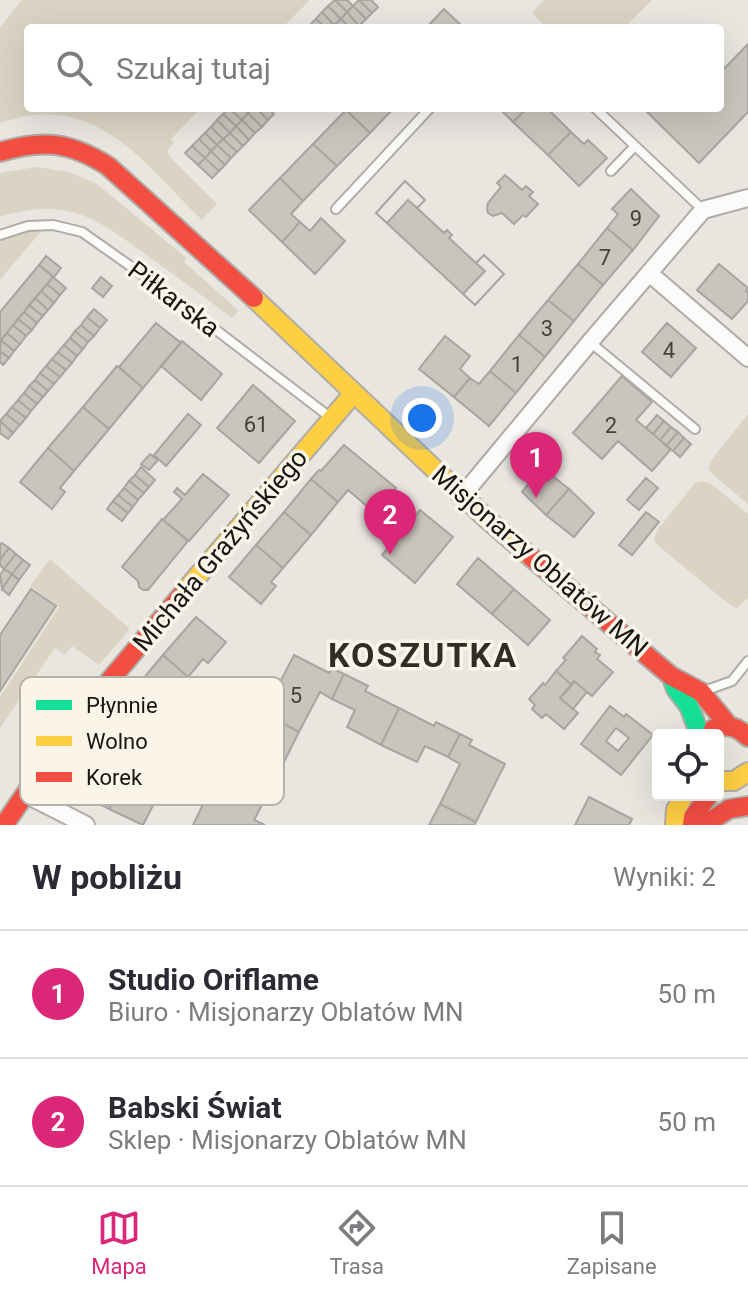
<!DOCTYPE html>
<html lang="pl">
<head>
<meta charset="utf-8">
<style>
	body { margin:0; font-family:Roboto,sans-serif; background:#f2f2f3; color:#2b2b33 }
	.controls { position:absolute; right:24px; bottom:24px; display:grid; overflow:hidden; border-radius:8px; box-shadow:0 8px 32px #0002 }
	.controls button { width:72px; height:72px; display:grid; place-items:center; padding:0; border:0; border-bottom:2px solid #e1e1e2; background:#fff; color:#2b2b33; font:40px sans-serif }
	.you { position:absolute; left:422px; top:418px; width:28px; height:28px; margin:-20px; border:6px solid #fff; border-radius:50%; background:#1a73e8; box-shadow:0 0 0 12px #1a73e833 }
	.badge { display:grid; place-items:center; width:52px; height:52px; border-radius:50%; background:#db2777; color:#fff; font-size:26px; font-weight:700 }
	.pin { position:absolute; translate:-50% -66px; filter:drop-shadow(0 2px 4px #0008) }
	.pin::after { content:''; position:absolute; top:42px; width:28px; height:24px; background:inherit; clip-path:polygon(0 0,100% 0,50% 100%) }
	.list { margin:0; padding:0; list-style:none }
	h2 { display:flex; justify-content:space-between; align-items:center; height:104px; margin:0; padding:0 32px; font-size:34px }
	h2 small { font-size:26px; font-weight:400; color:#7c7c81 }
	.list li { display:grid; grid-template-columns:52px 1fr auto; gap:24px; align-items:center; box-sizing:border-box; height:128px; padding:0 32px; border-top:2px solid #e1e1e2 }
	.list b { display:block; font-size:30px; white-space:nowrap }
	.list p { margin:0; font-size:26px; white-space:nowrap; color:#7c7c81 }
	.list em { font-size:26px; font-style:normal; color:#7c7c81 }
	.icon { flex:none; width:44px; height:44px; fill:none; stroke:currentColor; stroke-width:2; stroke-linecap:round; stroke-linejoin:round }
	.map { position:relative; flex:none; width:748px; height:825px; overflow:hidden }
	.search { position:absolute; background:#fff; box-shadow:0 8px 32px #0002; left:24px; right:24px; top:24px; height:88px; display:flex; align-items:center; gap:20px; box-sizing:border-box; padding:0 28px; border-radius:8px; color:#7c7c81; font-size:30px }
	.sheet { height:360px; background:#fff }
	nav { display:flex; justify-content:space-around; align-items:center; box-sizing:border-box; height:112px; border-top:2px solid #e1e1e2; background:#fff; font-size:22px; color:#7c7c81 }
	nav a { display:grid; justify-items:center; gap:4px }
	nav .on { color:#db2777 }
	.map>svg:first-child { display:block }
</style>
</head>
<body>
<div class="map">
<svg width="748" height="825" viewBox="0 0 748 825">
	<rect width="100%" height="100%" fill="#e9e6e0"/>
	<path fill="#dbd4c4" d="M 22,0 L 310,0 L 282,28 L 28,28 L 28,108 L 201,108 L 171,139 L 174,142 L 167,151 L 172,159 L 217,204 L 202,220 C 141,161 96,90 0,123 L 0,27 Z
		M 544,0 L 652,0 L 624,28 L 547,28 L 532,13 Z
		M 36,167 L 69,172 L 97,184 L 177,250 L 187,258 L 184,262 L 239,311 L 232,318 C 204,297 176,276 148,256 C 122,238 98,217 67,211 C 44,206 22,211 0,216 L 0,173 Z
		M 44,228 L 0,280 L 0,241 L 28,231 Z
		M 748,414 L 748,504 L 711,473 L 708,468 L 712,459 Z
		M 701,481 L 710,483 L 748,514 L 748,598 L 737,608 L 730,605 L 656,544 L 654,538 L 658,529 L 695,483 Z
		M 50,559 L 130,629 L 99,665 L 72,646 L 65,655 L 55,648 L 0,728 L 0,697 L 59,607 L 30,586 Z"/>
	<path fill="#cac5bc" stroke="#a7a5a0" stroke-width="2" fill-rule="evenodd" d="M 335,0 L 347,0 L 353,6 L 347,12 Z
		M 335,0 L 347,12 L 341,19 L 328,6 Z
		M 359,0 L 372,13 L 366,19 L 353,6 Z
		M 359,0 L 371,0 L 378,7 L 372,13 Z
		M 328,6 L 341,19 L 334,25 L 322,12 Z
		M 353,6 L 366,19 L 359,26 L 347,12 Z
		M 444,9 L 464,28 L 426,28 Z
		M 322,12 L 334,25 L 331,28 L 326,28 L 316,19 Z
		M 347,12 L 359,26 L 357,28 L 350,28 L 341,19 Z
		M 316,19 L 326,28 L 313,28 L 310,25 Z
		M 341,19 L 350,28 L 337,28 L 334,25 Z
		M 748,44 L 748,112 L 699,163 L 643,108 L 720,108 L 720,73 Z
		M 229,108 L 242,120 L 236,126 L 223,114 Z
		M 229,108 L 242,108 L 248,113 L 242,120 Z
		M 253,108 L 256,108 L 268,120 L 262,127 L 248,113 Z
		M 256,108 L 268,108 L 274,114 L 268,120 Z
		M 348,108 L 394,108 L 370,133 L 346,110 Z
		M 499,108 L 527,108 L 513,122 Z
		M 527,108 L 547,108 L 571,132 L 548,155 L 513,122 Z
		M 346,110 L 370,133 L 337,166 L 313,144 Z
		M 248,113 L 262,127 L 255,133 L 242,120 Z
		M 223,114 L 236,126 L 230,133 L 217,120 Z
		M 217,120 L 230,133 L 223,139 L 211,127 Z
		M 242,120 L 255,133 L 249,140 L 236,126 Z
		M 236,126 L 249,140 L 243,146 L 230,133 Z
		M 211,127 L 223,139 L 217,145 L 205,133 Z
		M 571,132 L 584,144 L 588,140 L 607,158 L 579,186 L 548,155 Z
		M 205,133 L 217,145 L 211,151 L 199,139 Z
		M 230,133 L 243,146 L 237,152 L 223,139 Z
		M 199,139 L 211,151 L 205,158 L 192,146 Z
		M 223,139 L 237,152 L 231,158 L 217,145 Z
		M 313,144 L 337,166 L 303,201 L 280,178 Z
		M 217,145 L 231,158 L 225,165 L 211,151 Z
		M 192,146 L 205,158 L 198,165 L 185,153 Z
		M 211,151 L 225,165 L 219,171 L 205,158 Z
		M 205,158 L 219,171 L 212,178 L 198,165 Z
		M 505,175 L 522,190 L 526,186 L 533,192 L 529,196 L 538,204 L 526,217 L 523,215 L 514,224 L 502,213 L 493,216 L 488,213 L 487,209 L 488,203 L 501,187 L 497,183 Z
		M 280,178 L 303,201 L 291,214 L 300,222 L 282,242 L 249,210 Z
		M 405,181 L 425,200 L 417,208 L 444,233 L 447,230 L 452,235 L 449,238 L 476,263 L 484,255 L 504,274 L 475,305 L 376,213 Z
		M 405,181 L 425,200 L 417,208 L 408,200 L 387,223 L 376,213 Z
		M 631,189 L 659,216 L 633,250 L 607,228 L 618,214 L 612,209 Z
		M 321,218 L 345,241 L 315,274 L 282,242 L 300,222 L 310,231 Z
		M 607,228 L 633,250 L 603,285 L 578,264 Z
		M 484,255 L 504,274 L 475,305 L 463,294 L 485,271 L 476,263 Z
		M 46,256 L 61,268 L 54,277 L 39,265 Z
		M 578,264 L 603,285 L 574,321 L 548,300 Z
		M 719,264 L 748,288 L 746,291 L 748,293 L 748,301 L 732,319 L 697,290 Z
		M 39,265 L 53,277 L 0,341 L 0,312 Z
		M 53,277 L 66,288 L 60,295 L 47,284 Z
		M 101,277 L 112,286 L 103,297 L 92,288 Z
		M 47,284 L 60,295 L 54,303 L 41,291 Z
		M 41,291 L 54,303 L 48,310 L 35,298 Z
		M 35,298 L 48,310 L 43,316 L 29,305 Z
		M 548,300 L 574,321 L 545,357 L 519,335 Z
		M 29,305 L 43,316 L 37,323 L 24,312 Z
		M 94,309 L 107,320 L 100,328 L 87,317 Z
		M 24,312 L 37,323 L 32,330 L 18,319 Z
		M 87,317 L 100,328 L 94,336 L 81,325 Z
		M 18,319 L 32,330 L 26,336 L 13,325 Z
		M 156,323 L 181,343 L 143,388 L 119,367 Z
		M 667,323 L 696,348 L 671,377 L 642,352 Z
		M 13,325 L 26,336 L 20,344 L 7,333 Z
		M 81,325 L 94,336 L 88,342 L 75,331 Z
		M 75,331 L 88,342 L 83,349 L 70,338 Z
		M 7,333 L 20,344 L 14,351 L 1,340 Z
		M 519,335 L 545,357 L 516,393 L 490,371 Z
		M 445,336 L 470,356 L 460,369 L 470,378 L 454,397 L 419,369 Z
		M 70,338 L 83,349 L 77,356 L 64,345 Z
		M 1,340 L 14,351 L 9,358 L 0,351 Z
		M 182,341 L 222,374 L 201,400 L 161,366 Z
		M 64,345 L 77,356 L 72,363 L 58,352 Z
		M 0,351 L 9,358 L 3,365 L 0,362 Z
		M 58,352 L 72,363 L 66,370 L 52,359 Z
		M 52,359 L 66,370 L 60,377 L 46,366 Z
		M 46,366 L 60,377 L 54,384 L 40,373 Z
		M 117,366 L 143,388 L 109,429 L 83,407 Z
		M 490,371 L 516,393 L 489,426 L 454,397 L 470,378 L 479,384 Z
		M 40,373 L 54,384 L 48,391 L 35,380 Z
		M 622,376 L 652,402 L 636,420 L 671,449 L 652,471 L 618,441 L 602,459 L 573,433 Z
		M 35,380 L 48,391 L 43,397 L 29,386 Z
		M 253,385 L 295,421 L 259,463 L 217,428 Z
		M 29,386 L 43,397 L 37,404 L 24,393 Z
		M 24,393 L 37,404 L 31,411 L 18,400 Z
		M 18,400 L 31,411 L 26,418 L 12,407 Z
		M 12,407 L 26,418 L 20,425 L 6,414 Z
		M 83,407 L 109,429 L 74,471 L 48,448 Z
		M 6,414 L 20,425 L 13,433 L 0,421 Z
		M 188,414 L 201,425 L 166,466 L 154,455 Z
		M 657,415 L 664,421 L 653,434 L 646,428 Z
		M 0,421 L 13,433 L 8,439 L 0,433 Z
		M 664,421 L 671,427 L 660,440 L 653,434 Z
		M 671,427 L 678,432 L 666,446 L 660,440 Z
		M 678,432 L 684,438 L 673,451 L 666,446 Z
		M 684,438 L 691,444 L 680,457 L 673,451 Z
		M 344,445 L 396,488 L 375,513 L 348,490 L 338,502 L 311,479 L 319,470 L 321,471 Z
		M 48,448 L 74,471 L 60,488 L 65,492 L 52,509 L 20,482 Z
		M 150,454 L 158,460 L 149,470 L 141,464 Z
		M 141,467 L 155,480 L 149,487 L 135,475 Z
		M 542,468 L 569,489 L 546,515 L 522,492 Z
		M 203,474 L 229,495 L 189,541 L 163,520 L 182,499 L 174,492 L 177,488 L 185,495 Z
		M 135,475 L 149,487 L 144,493 L 129,481 Z
		M 646,478 L 658,488 L 639,510 L 627,500 Z
		M 311,479 L 338,502 L 311,535 L 284,512 Z
		M 129,481 L 144,493 L 138,500 L 124,488 Z
		M 124,488 L 138,500 L 133,507 L 118,495 Z
		M 569,489 L 594,513 L 574,537 L 546,515 Z
		M 118,495 L 133,507 L 128,513 L 113,501 Z
		M 113,501 L 128,513 L 122,521 L 107,509 Z
		M 420,510 L 453,537 L 415,583 L 382,555 Z
		M 284,512 L 311,535 L 283,568 L 256,545 Z
		M 646,512 L 659,522 L 632,555 L 619,545 Z
		M 162,519 L 188,541 L 148,590 L 143,590 L 139,587 L 138,581 L 122,567 Z
		M 2,543 L 9,548 L 0,560 L 0,545 Z
		M 256,545 L 283,568 L 271,582 L 276,586 L 261,604 L 229,577 Z
		M 9,548 L 16,554 L 4,569 L 0,565 L 0,560 Z
		M 16,554 L 23,560 L 12,574 L 4,569 Z
		M 478,558 L 514,589 L 492,614 L 457,584 Z
		M 23,560 L 30,565 L 19,580 L 12,574 Z
		M 4,569 L 12,574 L 2,589 L 0,575 Z
		M 12,574 L 19,580 L 9,595 L 2,589 Z
		M 31,589 L 56,606 L 0,691 L 0,635 Z
		M 514,589 L 550,620 L 528,645 L 492,614 Z
		M 196,617 L 226,642 L 208,663 L 203,659 L 188,677 L 163,655 Z
		M 582,636 L 597,649 L 595,652 L 600,655 L 597,659 L 613,672 L 592,696 L 574,681 L 572,685 L 556,671 L 566,660 L 563,658 Z
		M 163,655 L 188,677 L 157,713 L 132,692 Z
		M 294,655 L 329,673 L 332,668 L 344,674 L 332,699 L 320,692 L 299,732 L 264,713 Z
		M 556,671 L 572,685 L 560,698 L 578,713 L 564,729 L 546,714 L 542,718 L 532,709 L 535,705 L 529,699 L 543,683 L 545,685 Z
		M 344,674 L 368,686 L 365,691 L 399,708 L 381,745 L 347,727 L 355,710 L 332,699 Z
		M 574,681 L 587,692 L 573,709 L 560,698 Z
		M 610,706 L 624,717 L 626,714 L 653,735 L 621,775 L 581,744 ZM 616,728 L 629,738 L 618,751 L 606,741 Z
		M 399,708 L 434,726 L 436,722 L 460,734 L 448,757 L 425,746 L 417,762 L 381,745 Z
		M 264,713 L 299,732 L 270,790 L 234,772 Z
		M 102,729 L 127,750 L 108,774 L 124,782 L 109,809 L 67,788 L 84,753 L 85,754 Z
		M 460,734 L 472,740 L 469,745 L 505,764 L 476,822 L 440,804 L 460,764 L 448,757 Z
		M 234,772 L 270,790 L 254,820 L 265,825 L 193,825 L 207,796 L 218,802 Z
		M 136,780 L 160,792 L 143,825 L 109,809 L 124,782 L 133,786 Z
		M 589,797 L 632,819 L 629,825 L 575,825 Z
		M 440,804 L 476,822 L 474,825 L 429,825 Z"/>
	<g fill="none" stroke-linecap="round" stroke-linejoin="round">
		<defs>
			<path id="lane" d="M 595,108 L 703,210
				M 611,171 L 635,146
				M 336,209 L 430,108
				M 0,235 L 28,226 L 53,225 L 82,232 L 160,287 L 331,418
				M 590,342 L 695,429
				M 704,691 L 732,681 L 748,661"/>
			<path id="street" d="M 649,273 L 748,358
				M 462,496 L 590,342 L 703,210 L 748,198
				M 25,794 L 86,825"/>
			<path id="fast" d="M 672,678 L 676,689 L 689,706 L 700,735"/>
			<path id="slow" d="M 254,298 L 488,520 L 531,557
				M 185,591 L 353,394
				M 718,781 L 734,781 L 748,772
				M 675,825 L 676,810 L 684,795"/>
			<path id="jam" d="M 0,152 C 43,139 70,142 108,166 L 254,298
				M 531,557 L 671,676 L 701,692 L 729,726
				M 713,729 C 727,723 738,727 748,737
				M 4,825 L 74,723 L 185,591
				M 692,825 L 693,817 L 709,795
				M 704,825 L 729,809 L 748,806"/>
		</defs>
		<use href="#lane" stroke="#afaca7" stroke-width="12"/>
		<use href="#street" stroke="#afaca7" stroke-width="20"/>
		<use href="#fast" stroke="#afaca7" stroke-width="22"/>
		<use href="#slow" stroke="#afaca7" stroke-width="22"/>
		<use href="#jam" stroke="#afaca7" stroke-width="22"/>
		<use href="#lane" stroke="#fcfbfa" stroke-width="8"/>
		<use href="#street" stroke="#fcfbfa" stroke-width="16"/>
		<use href="#fast" stroke="#16e098" stroke-width="18"/>
		<use href="#slow" stroke="#ffcf43" stroke-width="18"/>
		<use href="#jam" stroke="#f24e42" stroke-width="18"/>
	</g>
	<g text-anchor="middle" stroke-width="7" stroke-linejoin="round" paint-order="stroke">
		<g font-size="22" fill="#44423c">
			<text x="636" y="226">9</text>
			<text x="605" y="265">7</text>
			<text x="547" y="336">3</text>
			<text x="669" y="358">4</text>
			<text x="517" y="372">1</text>
			<text x="256" y="432">61</text>
			<text x="611" y="433">2</text>
			<text x="296" y="703">5</text>
		</g>
		<g font-size="26" fill="#181612" stroke="#faf4e9">
			<text transform="translate(174 299) rotate(37)" y="9">Piłkarska</text>
			<text transform="translate(220 550) rotate(-50)" y="9">Michała Grażyńskiego</text>
			<text transform="translate(540 561) rotate(41)" y="9">Misjonarzy Oblatów MN</text>
		</g>
		<g font-size="34" font-weight="bold" letter-spacing="2" fill="#312d24" stroke="#faf4e9">
			<text x="423" y="667">KOSZUTKA</text>
		</g>
	</g>
	<rect x="20" y="677" width="264" height="128" rx="12" fill="#faf4e9" stroke="#b6b1a8" stroke-width="2"/>
	<rect x="36" y="700" width="36" height="10" fill="#16e098"/>
	<rect x="36" y="736" width="36" height="10" fill="#ffcf43"/>
	<rect x="36" y="772" width="36" height="10" fill="#f24e42"/>
	<g font-size="22" fill="#181612">
		<text x="86" y="713">Płynnie</text>
		<text x="86" y="749">Wolno</text>
		<text x="86" y="785">Korek</text>
	</g>
</svg>
<div class="controls">
<button><svg class="icon" aria-label="locate" viewBox="0 0 24 24"><circle cx="12" cy="12" r="6"/><path d="M12 2v4M12 18v4M2 12h4M18 12h4"/></svg></button>
</div>
<div class="you"></div>
<div class="pin badge" style="left:536px;top:498px">1</div>
<div class="pin badge" style="left:390px;top:555px">2</div>
<div class="search"><svg class="icon" aria-label="search" viewBox="0 0 24 24"><circle cx="10" cy="10" r="6"/><path d="M15 15l6 6"/></svg>Szukaj tutaj</div>
</div>
<section class="sheet">
<h2>W pobliżu<small>Wyniki: 2</small></h2>
<ul class="list">
<li><span class="badge">1</span><div><b>Studio Oriflame</b><p>Biuro · Misjonarzy Oblatów MN</p></div><em>50 m</em></li>
<li><span class="badge">2</span><div><b>Babski Świat</b><p>Sklep · Misjonarzy Oblatów MN</p></div><em>50 m</em></li>
</ul>
</section>
<nav>
<a class="on"><svg class="icon" aria-label="map" viewBox="0 0 24 24"><path d="M3 6l6-2 6 2 6-2v14l-6 2-6-2-6 2zM9 4v14M15 6v14"/></svg>Mapa</a>
<a><svg class="icon" aria-label="directions" viewBox="0 0 24 24"><path d="M12 3l9 9-9 9-9-9zM9 14v-3h6M13 9l2 2-2 2"/></svg>Trasa</a>
<a><svg class="icon" aria-label="saved" viewBox="0 0 24 24"><path d="M7 4h10v16l-5-4-5 4z"/></svg>Zapisane</a>
</nav>
</body>
</html>
